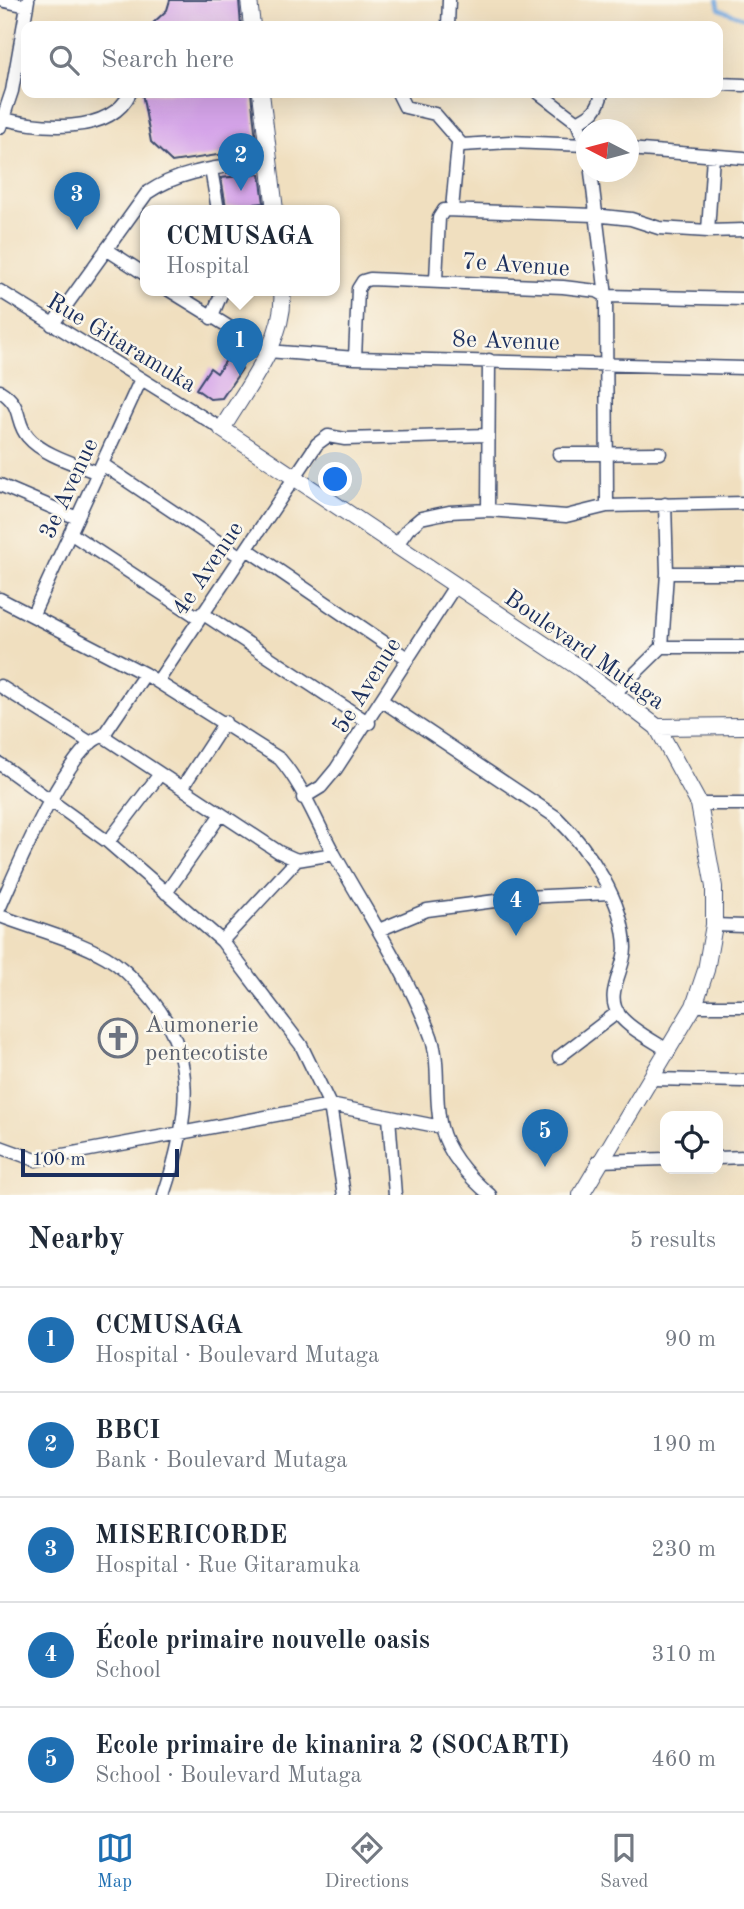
<!DOCTYPE html>
<html lang="en">
<head>
<meta charset="utf-8">
<style>
	body { margin:0; font-family:"Old Standard TT",serif; background:#f6f6f7; color:#1f2937 }
	.controls { position:absolute; right:21px; bottom:21px; display:grid; overflow:hidden; border-radius:14px; box-shadow:0 7px 28px #0002 }
	.controls button { width:63px; height:63px; display:grid; place-items:center; padding:0; border:0; border-bottom:2px solid #e0e1e3; background:#fff; color:#1f2937; font:35px sans-serif }
	.compass { position:absolute; left:576px; top:119px; width:63px; height:63px; border-radius:50%; background:#fff; box-shadow:0 7px 28px #0002; rotate:276deg }
	.scale { position:absolute; left:21px; bottom:18px; width:158px; box-sizing:border-box; padding-left:7px; border:4px solid #1b2f5e; border-top:0; font-size:19px; line-height:24px; white-space:nowrap; color:#1b2f5e; -webkit-text-stroke:5px #fbf7ec; paint-order:stroke }
	.you { position:absolute; left:336px; top:480px; width:24px; height:24px; margin:-18px; border:5px solid #fff; border-radius:50%; background:#1a73e8; box-shadow:0 0 0 10px #1a73e833 }
	.badge { display:grid; place-items:center; width:46px; height:46px; border-radius:50%; background:#1f6fb2; color:#fff; font-size:23px; font-weight:700 }
	.pin { position:absolute; translate:-50% -58px; filter:drop-shadow(0 2px 4px #0008) }
	.pin::after { content:''; position:absolute; top:37px; width:24px; height:21px; background:inherit; clip-path:polygon(0 0,100% 0,50% 100%) }
	.popup { position:absolute; left:140px; top:205px; width:200px; height:91px; box-sizing:border-box; display:grid; place-content:center; border-radius:14px; background:#fff; filter:drop-shadow(0 2px 5px #0005); font-size:23px; white-space:nowrap; color:#747a83 }
	.popup b { font-size:26px; color:#1f2937 }
	.popup::after { content:''; position:absolute; left:50%; top:100%; margin-left:-14px; border:14px solid transparent; border-top-color:#fff }
	.list { margin:0; padding:0; list-style:none }
	h2 { display:flex; justify-content:space-between; align-items:center; height:91px; margin:0; padding:0 28px; font-size:30px }
	h2 small { font-size:23px; font-weight:400; color:#747a83 }
	.list li { display:grid; grid-template-columns:46px 1fr auto; gap:21px; align-items:center; box-sizing:border-box; height:105px; padding:0 28px; border-top:2px solid #e0e1e3 }
	.list b { display:block; font-size:26px; white-space:nowrap }
	.list p { margin:0; font-size:23px; white-space:nowrap; color:#747a83 }
	.list em { font-size:23px; font-style:normal; color:#747a83 }
	.icon { flex:none; width:38px; height:38px; fill:none; stroke:currentColor; stroke-width:2; stroke-linecap:round; stroke-linejoin:round }
	.map { position:relative; flex:none; width:744px; height:1195px; overflow:hidden }
	.search { position:absolute; background:#fff; box-shadow:0 7px 28px #0002; left:21px; right:21px; top:21px; height:77px; display:flex; align-items:center; gap:18px; box-sizing:border-box; padding:0 24px; border-radius:14px; color:#747a83; font-size:26px }
	.sheet { height:616px; background:#fff }
	nav { display:flex; justify-content:space-around; align-items:center; box-sizing:border-box; height:98px; border-top:2px solid #e0e1e3; background:#fff; font-size:19px; color:#747a83 }
	nav a { display:grid; justify-items:center; gap:4px }
	nav .on { color:#1f6fb2 }
	.map>svg:first-child { display:block }
</style>
</head>
<body>
<div class="map">
<svg width="744" height="1195" viewBox="0 0 744 1195">
	<rect width="100%" height="100%" fill="#fbf7ec"/>
	<filter id="ink" filterUnits="userSpaceOnUse"><feTurbulence type="fractalNoise" baseFrequency=".0143" numOctaves="2"/><feDisplacementMap in="SourceGraphic" scale="14" xChannelSelector="R" yChannelSelector="G"/><feConvolveMatrix kernelMatrix="1 2 1 2 8 2 1 2 1" color-interpolation-filters="sRGB"/></filter>
	<filter id="wash" filterUnits="userSpaceOnUse"><feTurbulence type="fractalNoise" baseFrequency=".00686" numOctaves="4" result="noise"/><feDisplacementMap in="SourceGraphic" scale="28" xChannelSelector="R" yChannelSelector="G"/><feGaussianBlur stdDeviation="1.57" result="paint"/><feColorMatrix in="noise" values="0 0 0 0 0 0 0 0 0 0 0 0 0 0 0 0 0 1.4 0 .05"/><feComposite in="paint" operator="in"/></filter>
	<g filter="url(#wash)">
		<rect width="100%" height="100%" fill="#f0dfbf"/>
		<g fill="none" stroke-linecap="round" stroke-linejoin="round">
			<path stroke="#72a8e0" stroke-width="3.5" d="M 717,0 L 719,9 L 744,18"/>
		</g>
		<g id="blocks">
			<path fill="#d5a4e9" d="M 170,0 L 239,0 L 241,26 L 150,26 L 167,10 Z
				M 142,93 L 251,93 L 257,149 L 172,162 L 151,142 Z
				M 260,174 L 264,203 L 226,207 L 221,178 Z
				M 227,359 L 242,369 L 222,398 L 210,399 L 196,389 L 210,368 L 217,373 Z"/>
		</g>
	</g>
	<g filter="url(#ink)">
		<use href="#blocks" fill-opacity="0" stroke="#3b496d" stroke-width="2"/>
		<g fill="none" stroke-linecap="round" stroke-linejoin="round">
			<defs>
				<path id="minor" d="M 0,0 L 27,6
					M 448,26 L 449,0
					M 718,84 L 744,85
					M 398,93 L 405,107 L 435,114 L 462,145 L 510,142 L 586,145
					M 539,93 L 577,122 L 586,145
					M 0,118 C 39,128 110,136 130,93
					M 577,122 C 593,114 598,110 602,93
					M 0,127 L 12,91 L 28,0
					M 628,149 L 744,158
					M 211,169 L 218,210
					M 591,172 L 606,296 L 607,506
					M 452,209 L 458,144
					M 708,231 L 713,156
					M 106,249 L 146,275
					M 436,280 L 439,218 L 444,210 L 594,215 L 631,219 L 659,228 L 708,231 L 744,230
					M 169,290 L 268,351 L 355,358 L 744,368
					M 0,291 L 222,429
					M 211,318 L 223,290
					M 52,325 L 147,193 C 183,168 228,167 270,160
					M 355,358 L 358,289 L 363,281 L 370,279 L 563,287 L 597,291 L 606,296 L 744,299
					M 0,391 C 24,406 14,421 28,437 C 43,455 76,464 98,473
					M 559,454 L 660,453
					M 102,464 L 241,557
					M 0,485 L 77,518
					M 488,510 L 489,360
					M 70,533 L 199,618
					M 396,546 L 408,529 L 421,518 L 449,512 L 488,510 L 566,516 L 607,506 L 744,503
					M 247,549 L 407,658
					M 667,573 L 744,573
					M 0,599 L 145,674 L 280,759 C 303,786 316,821 333,852 C 366,911 404,968 429,1031 C 442,1062 433,1096 441,1127 C 448,1155 469,1177 490,1195
					M 202,613 L 369,723
					M 33,614 L 141,379
					M 662,647 L 744,647
					M 158,681 L 317,444 L 328,436 L 345,439 L 488,435
					M 0,686 L 91,743
					M 614,694 L 662,647 L 667,573 L 665,504
					M 381,700 L 556,817 C 589,849 624,901 625,948 C 625,970 603,995 620,1016 C 631,1030 654,1041 669,1051
					M 103,736 L 279,852 L 297,860 L 334,854
					M 103,736 L 145,674
					M 0,764 L 108,842 L 222,941 L 301,1045 L 330,1105 L 344,1195
					M 182,788 L 225,722
					M 303,798 L 321,787 L 336,769 L 455,586
					M 699,804 L 744,804
					M 108,842 L 160,774
					M 166,893 L 221,814
					M 0,907 C 15,873 68,745 103,736
					M 0,916 C 34,929 74,939 106,957 C 122,966 133,979 146,993 C 201,1054 188,1123 164,1195
					M 714,925 L 744,926
					M 379,930 L 427,910 L 525,897 L 610,893
					M 222,941 L 297,860
					M 694,1006 L 744,1006
					M 559,1057 L 618,1012
					M 652,1079 L 744,1081
					M 389,1117 L 395,1195
					M 0,1147 L 36,1160 L 330,1105 L 441,1127
					M 718,1158 L 744,1157
					M 598,1161 L 665,1159"/>
				<path id="tertiary" d="M 249,0 L 252,26
					M 261,93 L 275,210
					M 282,290 C 287,339 246,388 222,429 L 581,669 L 657,727 L 699,804 L 714,887 L 714,925 L 706,970 L 694,1006 L 581,1195
					M 657,727 L 744,726"/>
			</defs>
			<use href="#minor" stroke="#3b496d" stroke-width="15"/>
			<use href="#tertiary" stroke="#3b496d" stroke-width="18"/>
			<use href="#minor" stroke="#fff" stroke-width="12"/>
			<use href="#tertiary" stroke="#fff" stroke-width="16"/>
		</g>
	</g>
	<defs>
		<symbol id="church-ring" viewBox="-11 -11 22 22"><circle r="9.5" fill="#fbf7ec" stroke="#6b7280" stroke-width="1.5"/><path d="M-1.2-6h2.4v3.5h3.3v2.4h-3.3V6h-2.4V-.1h-3.3v-2.4h3.3Z" fill="#6b7280"/></symbol>
	</defs>
	<g fill-rule="evenodd">
		<use href="#church-ring" x="96" y="1016" width="44" height="44"/>
	</g>
	<g text-anchor="middle" stroke-width="5" stroke-linejoin="round" paint-order="stroke">
		<g font-size="24" fill="#1b2f5e" stroke="#fbf7ec">
			<text transform="translate(516 264) rotate(4)" y="8">7e Avenue</text>
			<text transform="translate(506 340) rotate(2)" y="8">8e Avenue</text>
			<text transform="translate(122 342) rotate(31)" y="8">Rue Gitaramuka</text>
			<text transform="translate(68 488) rotate(-65)" y="8">3e Avenue</text>
			<text transform="translate(207 568) rotate(-56)" y="8">4e Avenue</text>
			<text transform="translate(585 649) rotate(35)" y="8">Boulevard Mutaga</text>
			<text transform="translate(366 685) rotate(-58)" y="8">5e Avenue</text>
		</g>
		<g font-size="24" fill="#5b616d" stroke="#fbf7ec" text-anchor="start">
			<text x="145" y="1032">Aumonerie<tspan x="145" dy="28">pentecotiste</tspan></text>
		</g>
	</g>
</svg>
<div class="controls">
<button><svg class="icon" aria-label="locate" viewBox="0 0 24 24"><circle cx="12" cy="12" r="6"/><path d="M12 2v4M12 18v4M2 12h4M18 12h4"/></svg></button>
</div>
<svg class="compass" viewBox="-18 -18 36 36"><path d="M0-13l5 13h-10z" fill="#e53935"/><path d="M0 13l5-13h-10z" fill="#747a83"/></svg>
<div class="scale">100 m</div>
<div class="you"></div>
<div class="pin badge" style="left:240px;top:376px">1</div>
<div class="popup"><b>CCMUSAGA</b>Hospital</div>
<div class="pin badge" style="left:241px;top:191px">2</div>
<div class="pin badge" style="left:77px;top:230px">3</div>
<div class="pin badge" style="left:516px;top:936px">4</div>
<div class="pin badge" style="left:545px;top:1167px">5</div>
<div class="search"><svg class="icon" aria-label="search" viewBox="0 0 24 24"><circle cx="10" cy="10" r="6"/><path d="M15 15l6 6"/></svg>Search here</div>
</div>
<section class="sheet">
<h2>Nearby<small>5 results</small></h2>
<ul class="list">
<li><span class="badge">1</span><div><b>CCMUSAGA</b><p>Hospital · Boulevard Mutaga</p></div><em>90 m</em></li>
<li><span class="badge">2</span><div><b>BBCI</b><p>Bank · Boulevard Mutaga</p></div><em>190 m</em></li>
<li><span class="badge">3</span><div><b>MISERICORDE</b><p>Hospital · Rue Gitaramuka</p></div><em>230 m</em></li>
<li><span class="badge">4</span><div><b>École primaire nouvelle oasis</b><p>School</p></div><em>310 m</em></li>
<li><span class="badge">5</span><div><b>Ecole primaire de kinanira 2 (SOCARTI)</b><p>School · Boulevard Mutaga</p></div><em>460 m</em></li>
</ul>
</section>
<nav>
<a class="on"><svg class="icon" aria-label="map" viewBox="0 0 24 24"><path d="M3 6l6-2 6 2 6-2v14l-6 2-6-2-6 2zM9 4v14M15 6v14"/></svg>Map</a>
<a><svg class="icon" aria-label="directions" viewBox="0 0 24 24"><path d="M12 3l9 9-9 9-9-9zM9 14v-3h6M13 9l2 2-2 2"/></svg>Directions</a>
<a><svg class="icon" aria-label="saved" viewBox="0 0 24 24"><path d="M7 4h10v16l-5-4-5 4z"/></svg>Saved</a>
</nav>
</body>
</html>
